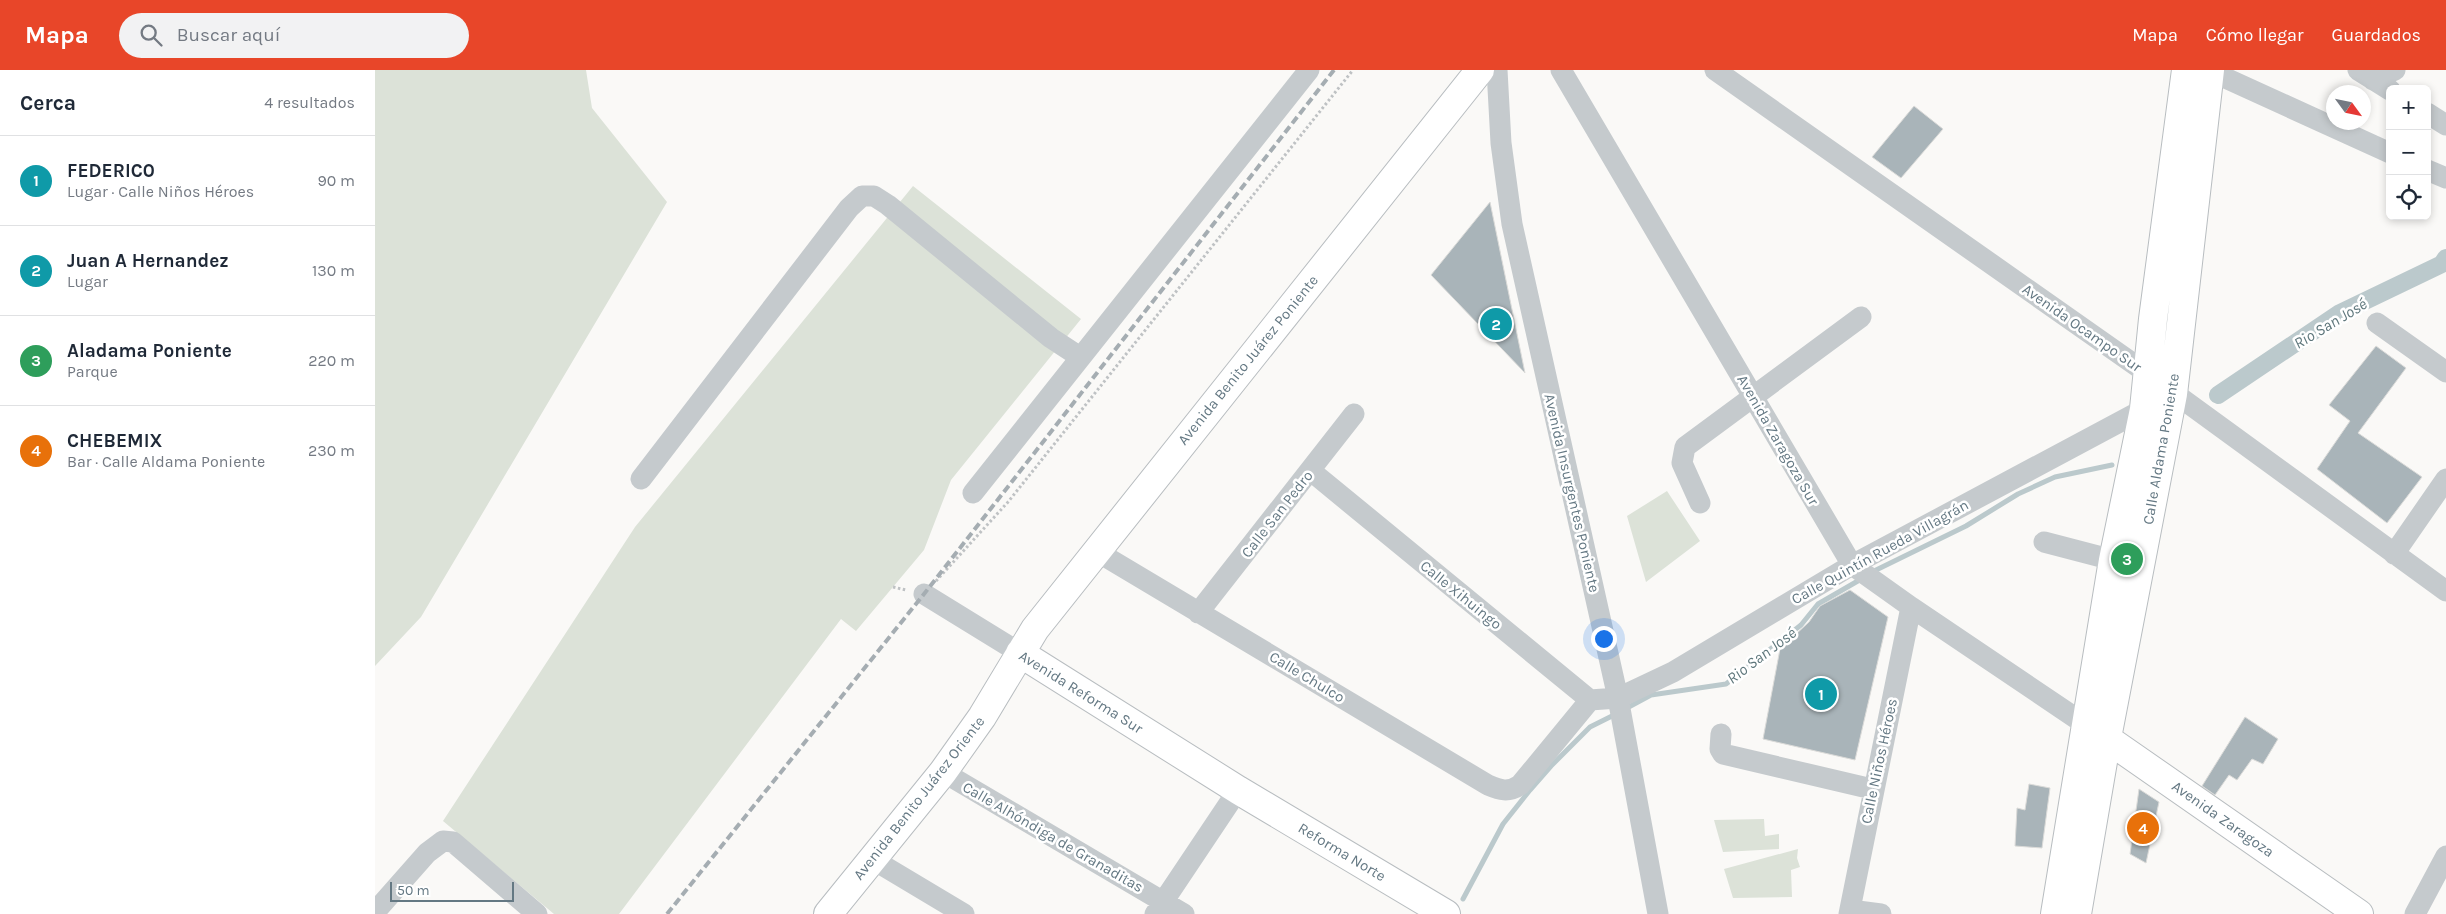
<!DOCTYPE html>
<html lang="es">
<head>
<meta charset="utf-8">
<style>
	body { margin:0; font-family:Karla,sans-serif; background:#f2f2f3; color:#1f2937 }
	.controls { position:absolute; right:15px; top:15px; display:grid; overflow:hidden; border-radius:8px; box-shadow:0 2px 8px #0003 }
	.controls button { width:45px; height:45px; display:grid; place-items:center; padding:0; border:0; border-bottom:1px solid #e0e1e3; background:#fff; color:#1f2937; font:25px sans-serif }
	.compass { position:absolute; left:1951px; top:15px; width:45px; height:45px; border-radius:50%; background:#fff; box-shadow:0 2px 8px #0003; rotate:123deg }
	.scale { position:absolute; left:15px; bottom:12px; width:124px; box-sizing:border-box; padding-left:5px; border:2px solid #647883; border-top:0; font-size:14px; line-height:18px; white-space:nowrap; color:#647883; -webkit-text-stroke:4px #fff; paint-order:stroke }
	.you { position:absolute; left:1228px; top:568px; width:18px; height:18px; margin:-12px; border:4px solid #fff; border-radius:50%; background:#1a73e8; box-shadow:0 0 0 8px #1a73e833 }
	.badge { display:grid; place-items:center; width:32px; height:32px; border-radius:50%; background:#e84629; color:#fff; font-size:16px; font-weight:700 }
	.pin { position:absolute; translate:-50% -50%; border:2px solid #fff; box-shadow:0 1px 5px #0006 }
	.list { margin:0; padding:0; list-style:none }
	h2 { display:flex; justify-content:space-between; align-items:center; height:65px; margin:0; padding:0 20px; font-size:21px }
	h2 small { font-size:16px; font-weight:400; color:#747a83 }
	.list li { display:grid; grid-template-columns:32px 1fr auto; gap:15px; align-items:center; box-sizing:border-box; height:90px; padding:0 20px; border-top:1px solid #e0e1e3 }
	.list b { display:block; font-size:19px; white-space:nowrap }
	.list p { margin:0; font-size:16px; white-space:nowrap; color:#747a83 }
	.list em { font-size:16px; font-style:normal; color:#747a83 }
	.icon { flex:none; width:28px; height:28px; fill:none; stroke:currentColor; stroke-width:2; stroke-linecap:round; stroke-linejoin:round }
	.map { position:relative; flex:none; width:2071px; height:844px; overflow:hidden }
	header { display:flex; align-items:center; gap:30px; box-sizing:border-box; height:70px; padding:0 25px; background:#e84629; color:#fff }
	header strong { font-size:24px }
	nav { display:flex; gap:28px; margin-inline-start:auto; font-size:18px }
	.search { width:350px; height:45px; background:#f2f2f3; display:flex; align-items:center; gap:12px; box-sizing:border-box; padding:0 18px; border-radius:28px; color:#747a83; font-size:19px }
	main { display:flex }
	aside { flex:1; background:#fff }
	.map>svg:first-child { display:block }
</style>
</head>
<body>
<header>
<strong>Mapa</strong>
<div class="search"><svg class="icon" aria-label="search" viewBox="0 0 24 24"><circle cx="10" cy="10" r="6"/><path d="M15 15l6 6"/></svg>Buscar aquí</div>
<nav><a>Mapa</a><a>Cómo llegar</a><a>Guardados</a></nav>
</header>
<main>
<aside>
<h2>Cerca<small>4 resultados</small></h2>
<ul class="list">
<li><span class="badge" style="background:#0f9aa8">1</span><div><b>FEDERIC0</b><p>Lugar · Calle Niños Héroes</p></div><em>90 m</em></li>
<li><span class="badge" style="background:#0f9aa8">2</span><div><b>Juan A Hernandez</b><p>Lugar</p></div><em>130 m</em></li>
<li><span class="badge" style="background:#2e9e5b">3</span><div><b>Aladama Poniente</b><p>Parque</p></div><em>220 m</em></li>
<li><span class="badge" style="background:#e8710a">4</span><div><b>CHEBEMIX</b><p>Bar · Calle Aldama Poniente</p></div><em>230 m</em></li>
</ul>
</aside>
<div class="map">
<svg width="2071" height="844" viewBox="0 0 2071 844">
	<rect width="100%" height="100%" fill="#faf9f7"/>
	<path fill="#dce2d8" d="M 0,0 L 211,0 L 217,38 L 292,132 L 46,547 L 0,596 Z
		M 538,116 L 706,249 L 576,410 L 549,480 L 481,561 L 466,549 L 244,844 L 179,844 L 68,751 L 260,457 Z
		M 1292,421 L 1325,471 L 1271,512 L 1252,446 Z
		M 1389,749 L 1390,766 L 1404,764 L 1404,779 L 1348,782 L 1339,750 Z
		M 1423,779 L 1422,788 L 1425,797 L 1416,800 L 1417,827 L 1358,828 L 1349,799 Z"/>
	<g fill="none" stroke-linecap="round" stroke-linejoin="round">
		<path stroke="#bbc9cc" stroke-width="5" d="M 1497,502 L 1591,456 L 1643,424 L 1680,407 L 1737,395
			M 1250,639 L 1276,625 L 1351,614 L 1426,555 L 1443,534 L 1488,508
			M 1088,829 L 1128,754 L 1155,720 L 1176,696 L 1215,657 L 1241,644"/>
		<path stroke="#bbc9cc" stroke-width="18" d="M 1843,325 L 1965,243 L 2067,194 L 2071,188"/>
	</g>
	<path fill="#a9b4b9" stroke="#dbdbd9" d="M 1539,36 L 1568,59 L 1526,108 L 1497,87 Z
		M 1115,132 L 1150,303 L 1056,205 Z
		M 2001,276 L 2031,298 L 1983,363 L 2047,407 L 2012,453 L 1942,399 L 1975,351 L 1954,335 Z
		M 1475,520 L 1513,547 L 1480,690 L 1388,669 L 1405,579 L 1434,552 L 1445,536 Z
		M 1870,647 L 1903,669 L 1888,694 L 1877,689 L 1862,710 L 1854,705 L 1840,725 L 1827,716 Z
		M 1654,714 L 1675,718 L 1667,778 L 1640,776 L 1642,738 L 1650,740 Z
		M 1764,719 L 1784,732 L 1771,793 L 1755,784 Z"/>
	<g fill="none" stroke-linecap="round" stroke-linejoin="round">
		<defs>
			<path id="major" d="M 645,583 L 863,720 L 1071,844
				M 1718,659 L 1984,844
				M 453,844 L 568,702 L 607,647 L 660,559 L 1105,0
				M 1680,844 L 1738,490 L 1769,339 L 1778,249 L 1811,0
				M 1702,844 L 1732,668 L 1798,324 L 1835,0"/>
		</defs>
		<use href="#major" stroke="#b8bdc0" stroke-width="30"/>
		<path stroke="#bfc2c4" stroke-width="3" stroke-dasharray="2.5 2.5" stroke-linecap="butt" d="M 561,511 L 633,432 L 978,0
			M 518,517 L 531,520"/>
		<path stroke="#c5cacd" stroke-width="21" d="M 1122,0 L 1126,73 L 1137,154 L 1243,628 L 1283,844
			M 1186,0 L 1477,495 L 1536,537 L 1711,655
			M 1340,0 L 1773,304 L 2071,521
			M 1983,0 L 2015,20
			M 1835,1 L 2015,83
			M 1998,10 L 2020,0
			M 2052,43 L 2071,55
			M 2052,100 L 2071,108
			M 2002,253 L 2071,302
			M 936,401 L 1215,630 L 1243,628 L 1298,602 L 1477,495 L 1769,339
			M 266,409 L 474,138 L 487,126 L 499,126 L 513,135 L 676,268 L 705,287
			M 598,423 L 934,0
			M 1325,433 L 1307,393 L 1310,377 L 1486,247
			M 1669,472 L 1738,490
			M 721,481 L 1113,715 C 1125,720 1133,723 1145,715 L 1215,630
			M 2019,484 L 2071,409
			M 549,524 L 645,583
			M 823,543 L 979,344
			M 1346,664 L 1345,679 L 1348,684 L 1497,719
			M 568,702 L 809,844
			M 497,789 L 589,844
			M 1475,840 L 1506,844
			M 0,842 L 52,783 L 68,771 L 78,772 L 162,844
			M 780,844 L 863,720
			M 1474,844 L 1536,537
			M 2040,844 L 2071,786"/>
		<use href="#major" stroke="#fff" stroke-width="28"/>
		<path stroke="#a5adb2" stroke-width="4" stroke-dasharray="8 4" stroke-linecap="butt" d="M 292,844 L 549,524 L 959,0"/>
	</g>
	<g text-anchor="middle" stroke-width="5" stroke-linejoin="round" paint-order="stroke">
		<g font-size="15" fill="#647883" stroke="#fff">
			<text transform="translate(1707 258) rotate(35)" y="5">Avenida Ocampo Sur</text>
			<text transform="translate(873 290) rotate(-51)" y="5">Avenida Benito Juárez Poniente</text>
			<text transform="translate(1403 370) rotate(60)" y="5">Avenida Zaragoza Sur</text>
			<text transform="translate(1786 379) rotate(-80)" y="5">Calle Aldama Poniente</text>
			<text transform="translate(1197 423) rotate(77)" y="5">Avenida Insurgentes Poniente</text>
			<text transform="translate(902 444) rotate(-52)" y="5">Calle San Pedro</text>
			<text transform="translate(1505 482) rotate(-29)" y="5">Calle Quintín Rueda Villagrán</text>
			<text transform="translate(1086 525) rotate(39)" y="5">Calle Xihuingo</text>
			<text transform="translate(932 607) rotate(31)" y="5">Calle Chulco</text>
			<text transform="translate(706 622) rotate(32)" y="5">Avenida Reforma Sur</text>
			<text transform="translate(1504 691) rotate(-78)" y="5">Calle Niños Héroes</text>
			<text transform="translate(544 728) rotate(-52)" y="5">Avenida Benito Juárez Oriente</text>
			<text transform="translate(1848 749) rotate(35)" y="5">Avenida Zaragoza</text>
			<text transform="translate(678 767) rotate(30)" y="5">Calle Alhóndiga de Granaditas</text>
			<text transform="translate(967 782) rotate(31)" y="5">Reforma Norte</text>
		</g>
		<g font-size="16" font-style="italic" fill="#5f777c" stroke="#fff">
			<text transform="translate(1955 253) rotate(-31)" y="6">Rio San José</text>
			<text transform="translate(1386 585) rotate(-37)" y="6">Rio San José</text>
		</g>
	</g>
</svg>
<div class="controls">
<button>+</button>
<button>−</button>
<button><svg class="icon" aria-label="locate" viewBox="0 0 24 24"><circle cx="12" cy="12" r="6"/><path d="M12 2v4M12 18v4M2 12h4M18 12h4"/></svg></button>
</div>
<svg class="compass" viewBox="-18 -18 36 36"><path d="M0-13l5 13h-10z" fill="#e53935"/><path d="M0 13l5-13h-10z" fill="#747a83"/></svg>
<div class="scale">50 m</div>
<div class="you"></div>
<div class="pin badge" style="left:1446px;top:624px;background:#0f9aa8">1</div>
<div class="pin badge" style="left:1121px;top:254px;background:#0f9aa8">2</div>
<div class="pin badge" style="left:1752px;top:489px;background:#2e9e5b">3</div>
<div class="pin badge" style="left:1768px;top:758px;background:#e8710a">4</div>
</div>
</main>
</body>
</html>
